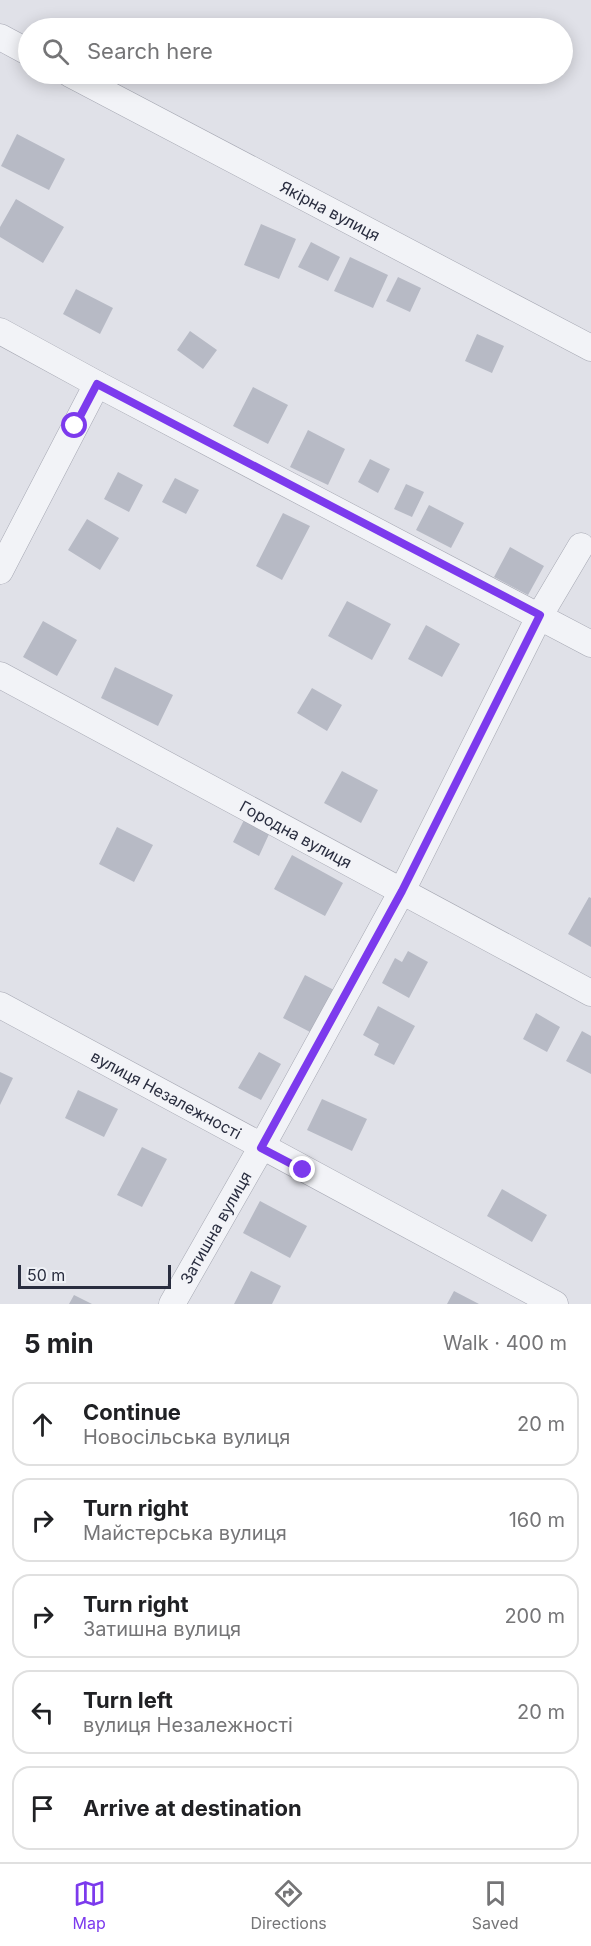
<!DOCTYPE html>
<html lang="en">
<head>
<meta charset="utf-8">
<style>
	body { margin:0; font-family:Inter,sans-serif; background:#f6f6f6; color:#202124 }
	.scale { position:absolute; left:18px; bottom:15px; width:153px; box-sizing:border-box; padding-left:6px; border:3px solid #292d3f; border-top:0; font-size:16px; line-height:21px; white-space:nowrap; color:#292d3f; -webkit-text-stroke:4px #eff1f6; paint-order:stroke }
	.stop { position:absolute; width:18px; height:18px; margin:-14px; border:4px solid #7c3aed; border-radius:50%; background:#fff }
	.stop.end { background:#7c3aed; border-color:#fff; box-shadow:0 2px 6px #0008 }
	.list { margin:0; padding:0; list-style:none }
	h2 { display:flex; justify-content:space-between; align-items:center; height:78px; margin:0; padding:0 24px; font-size:26px }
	h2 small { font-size:20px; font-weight:400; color:#757577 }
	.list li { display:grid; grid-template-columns:39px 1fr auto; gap:18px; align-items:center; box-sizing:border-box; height:84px; margin:0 12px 12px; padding:0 12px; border:2px solid #e0e0e0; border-radius:18px }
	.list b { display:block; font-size:22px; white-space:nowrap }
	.list p { margin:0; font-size:20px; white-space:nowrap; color:#757577 }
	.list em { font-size:20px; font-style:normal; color:#757577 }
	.icon { flex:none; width:33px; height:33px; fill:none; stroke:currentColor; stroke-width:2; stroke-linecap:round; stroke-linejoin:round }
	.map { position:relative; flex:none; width:591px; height:1304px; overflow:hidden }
	.search { position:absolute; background:#fff; box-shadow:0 3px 15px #0003; left:18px; right:18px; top:18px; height:66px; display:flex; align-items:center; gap:15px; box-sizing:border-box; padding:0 21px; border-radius:33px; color:#757577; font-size:22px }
	.sheet { height:558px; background:#fff }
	nav { display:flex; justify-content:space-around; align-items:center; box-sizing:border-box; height:84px; border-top:2px solid #e0e0e0; background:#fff; font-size:16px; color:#757577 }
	nav a { display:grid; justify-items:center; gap:3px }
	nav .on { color:#7c3aed }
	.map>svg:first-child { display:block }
</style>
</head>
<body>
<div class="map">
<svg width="591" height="1304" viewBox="0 0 591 1304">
	<rect width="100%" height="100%" fill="#e0e1e8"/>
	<path fill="#b7bac5" d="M 17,134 L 65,159 L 49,190 L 1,166 Z
		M 16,199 L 64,227 L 43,263 L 0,237 L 0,227 Z
		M 261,224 L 296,239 L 279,279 L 244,265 Z
		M 311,242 L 340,257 L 328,281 L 298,267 Z
		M 350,257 L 388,275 L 373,308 L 334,291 Z
		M 398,277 L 421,288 L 410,312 L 386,301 Z
		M 76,289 L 113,308 L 100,334 L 63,314 Z
		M 190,331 L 217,350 L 203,369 L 177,350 Z
		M 477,334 L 504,346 L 492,373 L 465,361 Z
		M 253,387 L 288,405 L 268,444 L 233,426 Z
		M 308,430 L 345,449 L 328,485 L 290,467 Z
		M 370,459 L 390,469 L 378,493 L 358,482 Z
		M 118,472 L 143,485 L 129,512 L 104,499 Z
		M 175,478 L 199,490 L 186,514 L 162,502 Z
		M 406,484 L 424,492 L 412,517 L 394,509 Z
		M 429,505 L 464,523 L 451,548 L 416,530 Z
		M 283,513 L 310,526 L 282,580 L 256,566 Z
		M 87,519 L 119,538 L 100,570 L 68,550 Z
		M 510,547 L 544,566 L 528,595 L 494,577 Z
		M 347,601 L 391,624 L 372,660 L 328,636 Z
		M 43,621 L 77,640 L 57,676 L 23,657 Z
		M 426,625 L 460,644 L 442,677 L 408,659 Z
		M 115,667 L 173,695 L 158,726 L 101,698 Z
		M 312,688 L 342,705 L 327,731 L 297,713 Z
		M 342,771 L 378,790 L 361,823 L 324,803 Z
		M 244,820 L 270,832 L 259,856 L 233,842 Z
		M 117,827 L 153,845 L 134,882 L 99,864 Z
		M 292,855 L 343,883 L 325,916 L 274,889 Z
		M 589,897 L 591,898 L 591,947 L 568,934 Z
		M 408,951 L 428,962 L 409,998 L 382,983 L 395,958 L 402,962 Z
		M 305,975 L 334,990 L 312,1033 L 283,1018 Z
		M 378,1006 L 415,1026 L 394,1065 L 374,1055 L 379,1044 L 363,1035 Z
		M 536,1013 L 560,1027 L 547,1052 L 523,1039 Z
		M 582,1031 L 591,1036 L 591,1074 L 566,1061 Z
		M 259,1052 L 281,1064 L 261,1100 L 238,1088 Z
		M 0,1072 L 13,1078 L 0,1105 Z
		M 78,1090 L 118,1109 L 104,1137 L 65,1118 Z
		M 322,1099 L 367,1119 L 352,1151 L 307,1130 Z
		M 142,1147 L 167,1159 L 142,1207 L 117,1195 Z
		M 502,1189 L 547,1215 L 532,1242 L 487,1216 Z
		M 260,1201 L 307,1226 L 290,1258 L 243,1233 Z
		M 251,1271 L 281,1286 L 272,1304 L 234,1304 Z
		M 454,1291 L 479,1304 L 447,1304 Z
		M 74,1295 L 92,1304 L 69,1304 Z"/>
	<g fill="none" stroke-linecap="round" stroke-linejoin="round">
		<defs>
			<g id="minor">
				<path d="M 0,37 L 28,52"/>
				<path id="s1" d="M 70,74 L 591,348"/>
				<path d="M 0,331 L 97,384 L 591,644"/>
				<path d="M 0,571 L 97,384"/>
				<path id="s2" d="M 0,675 L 591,993"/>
				<path id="s3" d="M 0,1005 L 555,1304"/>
				<path id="s4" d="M 172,1304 L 261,1148 L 402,891 L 540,615 L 581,546"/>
			</g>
		</defs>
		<use href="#minor" stroke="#a5a7b2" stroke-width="27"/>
		<use href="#minor" stroke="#f2f3f7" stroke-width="26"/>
	</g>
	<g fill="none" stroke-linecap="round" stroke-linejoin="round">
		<path stroke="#7c3aed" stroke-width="8" d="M 75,426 L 97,384 L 540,615 L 402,891 L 261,1148 L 303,1170"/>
	</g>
	<g text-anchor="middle" stroke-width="4.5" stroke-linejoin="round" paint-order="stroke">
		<g font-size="16" fill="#292d3f" stroke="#eff1f6">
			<text dy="6" stroke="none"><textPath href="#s1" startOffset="294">Якірна вулиця</textPath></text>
			<text dy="6" stroke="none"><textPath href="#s2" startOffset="336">Городна вулиця</textPath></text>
			<text dy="6" stroke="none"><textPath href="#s3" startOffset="189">вулиця Незалежності</textPath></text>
			<text dy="6" stroke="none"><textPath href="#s4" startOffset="88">Затишна вулиця</textPath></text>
		</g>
	</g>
</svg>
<div class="scale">50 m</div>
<div class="stop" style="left:75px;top:426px"></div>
<div class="stop end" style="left:303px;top:1170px"></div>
<div class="search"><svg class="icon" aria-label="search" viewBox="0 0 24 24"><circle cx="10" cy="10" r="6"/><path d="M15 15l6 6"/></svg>Search here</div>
</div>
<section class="sheet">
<h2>5 min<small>Walk · 400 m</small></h2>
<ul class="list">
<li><svg class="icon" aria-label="ahead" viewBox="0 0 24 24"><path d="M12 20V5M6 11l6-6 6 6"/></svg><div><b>Continue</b><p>Новосільська вулиця</p></div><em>20 m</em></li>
<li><svg class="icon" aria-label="right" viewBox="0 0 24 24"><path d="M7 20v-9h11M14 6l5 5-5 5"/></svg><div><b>Turn right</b><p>Майстерська вулиця</p></div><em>160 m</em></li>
<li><svg class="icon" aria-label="right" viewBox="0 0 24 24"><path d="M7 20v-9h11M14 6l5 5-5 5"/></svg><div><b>Turn right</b><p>Затишна вулиця</p></div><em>200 m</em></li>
<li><svg class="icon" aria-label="left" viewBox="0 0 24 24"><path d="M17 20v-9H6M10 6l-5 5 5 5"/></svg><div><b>Turn left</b><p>вулиця Незалежності</p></div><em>20 m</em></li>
<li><svg class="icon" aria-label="arrive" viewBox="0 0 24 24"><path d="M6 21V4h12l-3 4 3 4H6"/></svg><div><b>Arrive at destination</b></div></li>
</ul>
</section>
<nav>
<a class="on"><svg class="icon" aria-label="map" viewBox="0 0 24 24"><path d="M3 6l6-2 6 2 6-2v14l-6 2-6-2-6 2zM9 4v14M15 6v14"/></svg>Map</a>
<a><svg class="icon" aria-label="directions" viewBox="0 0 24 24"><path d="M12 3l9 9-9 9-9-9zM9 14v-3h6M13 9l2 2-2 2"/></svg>Directions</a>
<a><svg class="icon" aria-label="saved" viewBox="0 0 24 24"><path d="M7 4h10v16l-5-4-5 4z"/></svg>Saved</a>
</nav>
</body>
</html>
